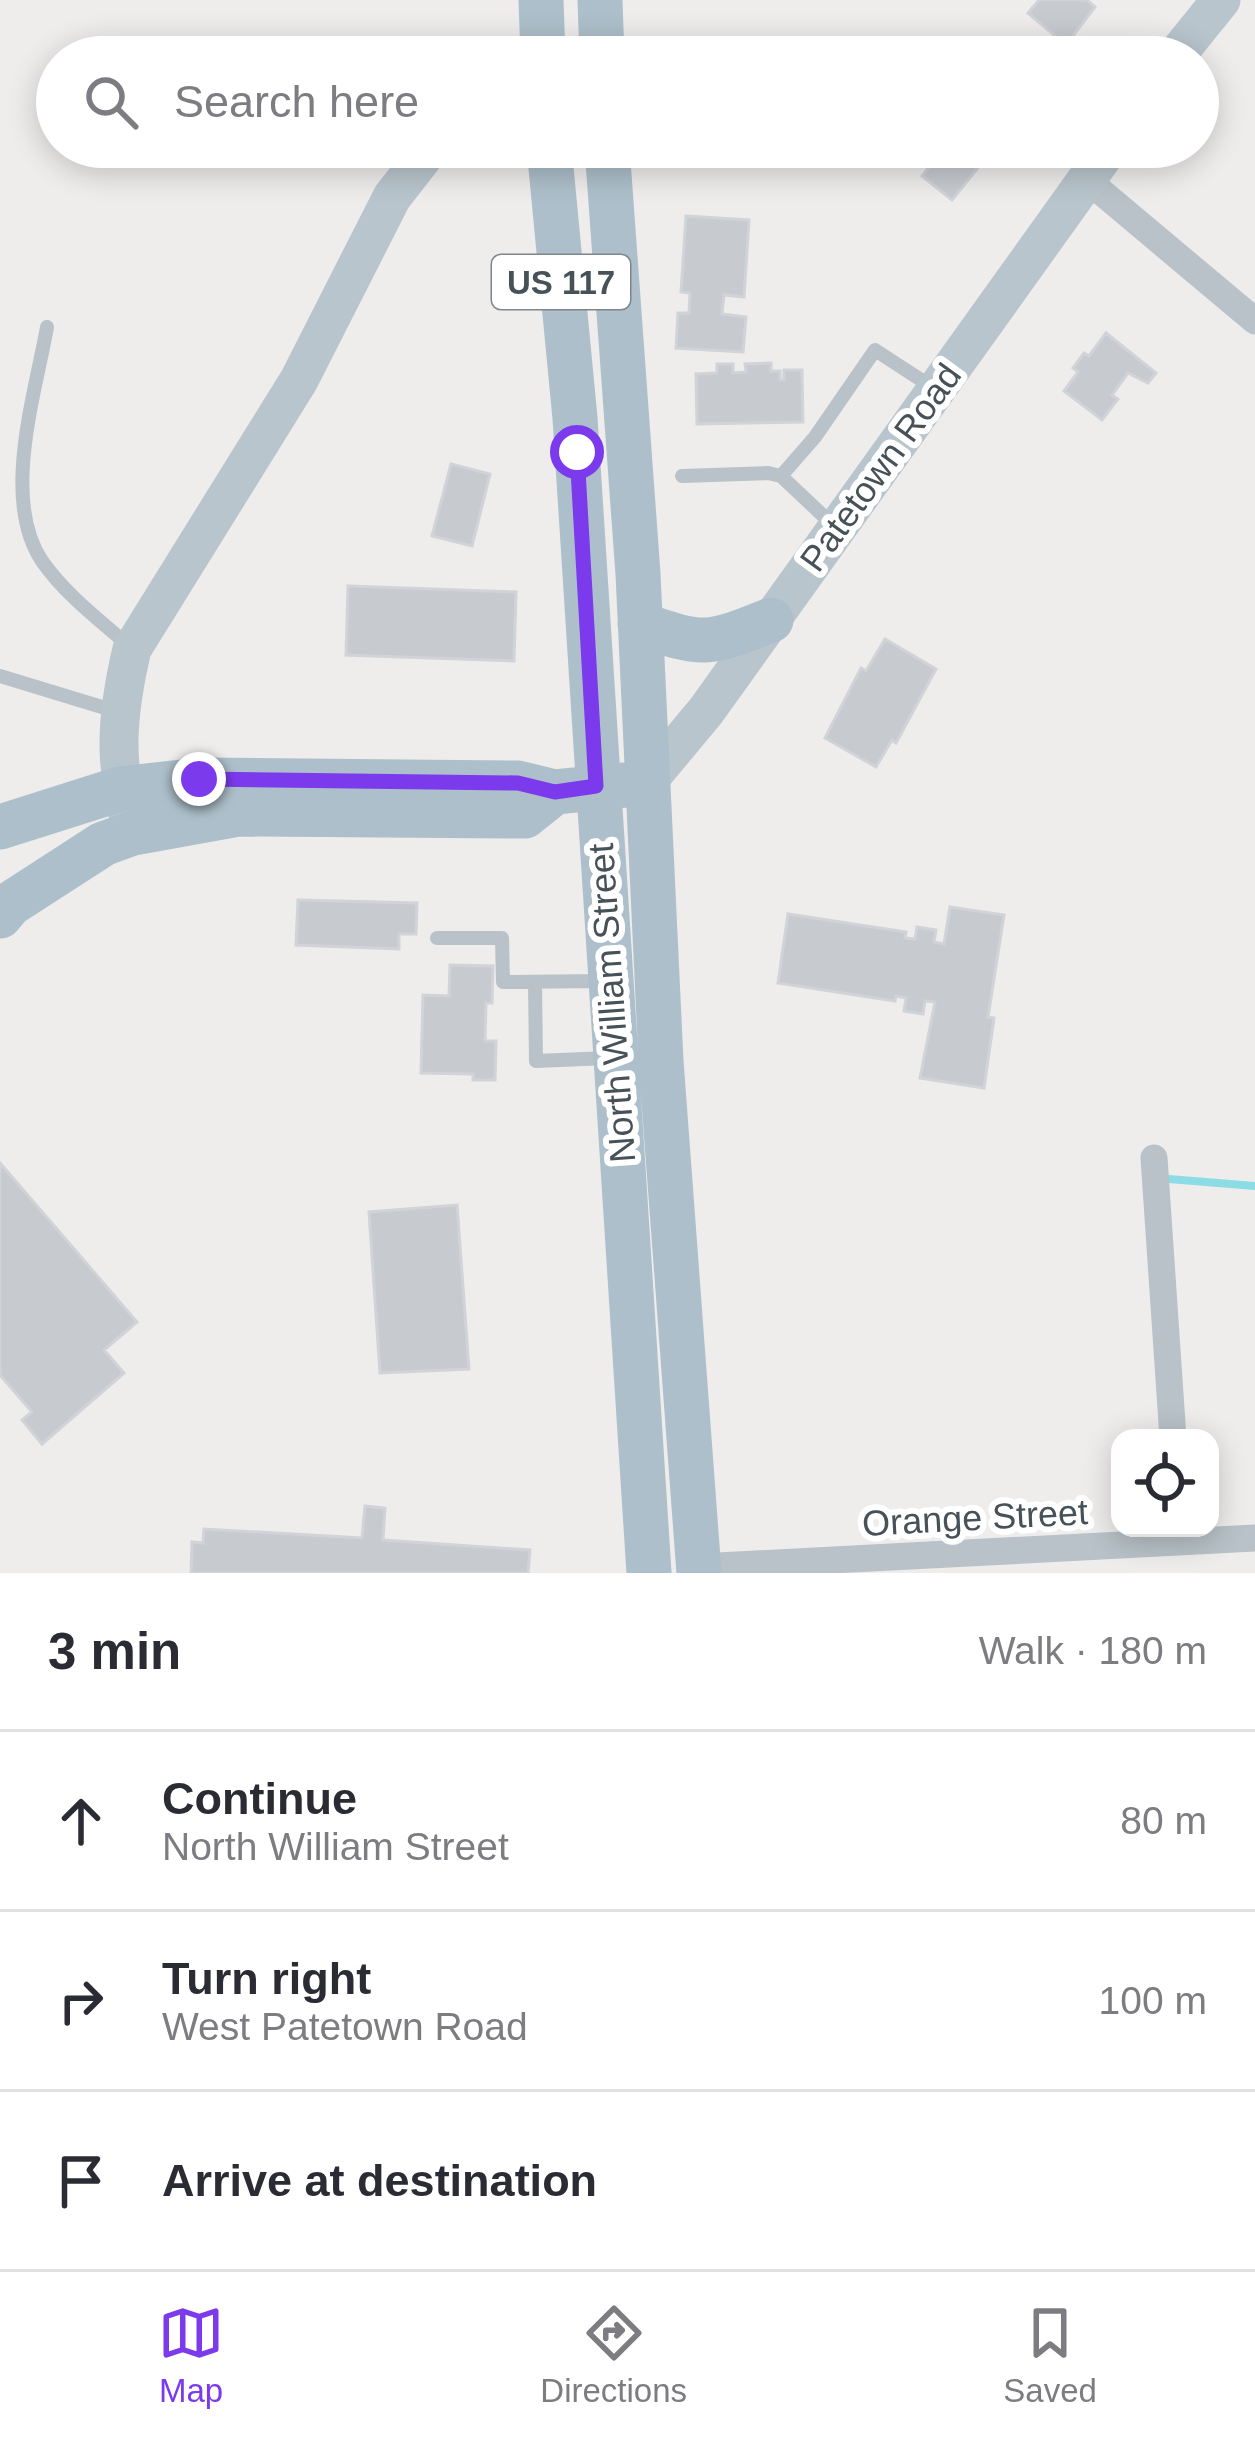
<!DOCTYPE html>
<html lang="en">
<head>
<meta charset="utf-8">
<style>
	body { margin:0; font-family:Arial,sans-serif; background:#f2f2f3; color:#2b2b33 }
	.controls { position:absolute; right:36px; bottom:36px; display:grid; overflow:hidden; border-radius:24px; box-shadow:0 6px 30px #0003 }
	.controls button { width:108px; height:108px; display:grid; place-items:center; padding:0; border:0; border-bottom:3px solid #e1e1e2; background:#fff; color:#2b2b33; font:60px sans-serif }
	.stop { position:absolute; width:36px; height:36px; margin:-27px; border:9px solid #7c3aed; border-radius:50%; background:#fff }
	.stop.end { background:#7c3aed; border-color:#fff; box-shadow:0 3px 12px #0008 }
	.list { margin:0; padding:0; list-style:none }
	h2 { display:flex; justify-content:space-between; align-items:center; height:156px; margin:0; padding:0 48px; font-size:51px }
	h2 small { font-size:39px; font-weight:400; color:#7c7c81 }
	.list li { display:grid; grid-template-columns:78px 1fr auto; gap:36px; align-items:center; box-sizing:border-box; height:180px; padding:0 48px; border-top:3px solid #e1e1e2 }
	.list b { display:block; font-size:45px; white-space:nowrap }
	.list p { margin:0; font-size:39px; white-space:nowrap; color:#7c7c81 }
	.list em { font-size:39px; font-style:normal; color:#7c7c81 }
	.icon { flex:none; width:66px; height:66px; fill:none; stroke:currentColor; stroke-width:2; stroke-linecap:round; stroke-linejoin:round }
	.map { position:relative; flex:none; width:1255px; height:1573px; overflow:hidden }
	.search { position:absolute; background:#fff; box-shadow:0 6px 30px #0003; left:36px; right:36px; top:36px; height:132px; display:flex; align-items:center; gap:30px; box-sizing:border-box; padding:0 42px; border-radius:66px; color:#7c7c81; font-size:45px }
	.sheet { height:696px; background:#fff }
	nav { display:flex; justify-content:space-around; align-items:center; box-sizing:border-box; height:168px; border-top:3px solid #e1e1e2; background:#fff; font-size:33px; color:#7c7c81 }
	nav a { display:grid; justify-items:center; gap:6px }
	nav .on { color:#7c3aed }
	.map>svg:first-child { display:block }
</style>
</head>
<body>
<div class="map">
<svg width="1255" height="1573" viewBox="0 0 1255 1573">
	<rect width="100%" height="100%" fill="#efecec"/>
	<g fill="none" stroke-linecap="round" stroke-linejoin="round">
		<path stroke="#8cdce5" stroke-width="8" d="M 1169,1179 L 1255,1186"/>
	</g>
	<path fill="#c7cacf" stroke="#d0d3d8" stroke-width="3" d="M 1039,0 L 1087,0 L 1095,7 L 1066,45 L 1028,13 Z
		M 945,147 L 968,147 L 973,151 L 966,160 L 977,169 L 952,200 L 922,176 Z
		M 686,216 L 749,220 L 744,297 L 724,295 L 722,314 L 746,317 L 743,352 L 676,348 L 678,313 L 689,313 L 690,293 L 681,292 Z
		M 1106,333 L 1156,373 L 1148,383 L 1128,373 L 1112,395 L 1118,399 L 1102,420 L 1064,391 L 1078,372 L 1073,368 L 1084,353 L 1089,356 Z
		M 771,363 L 771,371 L 780,371 L 780,380 L 784,380 L 784,370 L 802,370 L 803,422 L 697,424 L 696,374 L 717,373 L 717,364 L 733,364 L 733,373 L 746,372 L 745,364 Z
		M 451,464 L 490,474 L 472,546 L 432,536 Z
		M 348,586 L 516,592 L 514,661 L 346,655 Z
		M 885,639 L 936,669 L 896,743 L 892,740 L 876,767 L 825,738 L 861,668 L 866,671 Z
		M 298,900 L 417,903 L 416,934 L 399,934 L 399,949 L 296,945 Z
		M 950,907 L 1004,915 L 988,1017 L 994,1018 L 984,1088 L 920,1078 L 935,1002 L 925,1001 L 923,1014 L 904,1011 L 906,998 L 896,996 L 895,1001 L 778,983 L 788,914 L 906,932 L 905,938 L 915,939 L 917,927 L 936,930 L 934,942 L 944,944 Z
		M 450,965 L 493,966 L 492,1003 L 486,1003 L 485,1041 L 496,1041 L 495,1080 L 473,1080 L 473,1074 L 421,1073 L 423,995 L 449,996 Z
		M 0,1163 L 137,1322 L 104,1350 L 124,1373 L 42,1444 L 22,1420 L 32,1412 L 0,1375 Z
		M 457,1205 L 469,1369 L 380,1373 L 369,1212 Z
		M 365,1506 L 385,1508 L 383,1540 L 530,1550 L 528,1573 L 191,1573 L 192,1542 L 203,1543 L 204,1529 L 362,1538 Z"/>
	<g fill="none" stroke-linecap="round" stroke-linejoin="round">
		<path stroke="#b8c2c8" stroke-width="14" d="M 47,327 C 35,395 1,500 42,561 C 65,594 98,619 128,645
			M 682,476 L 768,473 L 781,476 L 833,525
			M 781,476 L 815,437 L 875,350 L 935,389
			M 0,676 L 115,711
			M 437,938 L 502,938 L 503,982 L 605,981
			M 535,982 L 536,1061 L 608,1058"/>
		<path stroke="#b8c2c8" stroke-width="27" d="M 1086,179 L 1255,321
			M 1154,1158 L 1173,1438
			M 699,1567 L 1255,1538"/>
		<path stroke="#b9c5cd" stroke-width="39" d="M 1175,57 L 1221,0
			M 646,783 L 706,711 L 1110,147
			M 133,833 C 113,765 116,717 132,649 L 299,380 L 392,197 L 431,147"/>
		<path stroke="#adbfca" stroke-width="45" d="M 541,0 L 543,57
			M 600,0 L 602,57
			M 549,147 L 575,418 L 649,1573
			M 607,147 L 638,574 L 661,1061 L 699,1573
			M 640,624 C 704,647 708,645 771,620
			M 0,827 L 120,789 L 199,780 L 518,783 L 555,792 L 625,785
			M 0,916 L 10,904 L 103,844 L 133,833 L 238,814 L 525,816 L 555,792"/>
	</g>
	<g fill="none" stroke-linecap="round" stroke-linejoin="round">
		<path stroke="#7c3aed" stroke-width="15" d="M 199,779 L 518,783 L 555,792 L 596,786 L 577,452"/>
	</g>
	<g text-anchor="middle" stroke-width="12" stroke-linejoin="round" paint-order="stroke">
		<rect fill="#fff" stroke="#7e868a" stroke-width="3" x="492" y="255" width="138" height="54" rx="9"/>
		<g font-size="33" font-weight="bold" fill="#465258">
			<text x="561" y="294">US 117</text>
		</g>
		<g font-size="36" fill="#465258" stroke="#fff">
			<text transform="translate(880 467) rotate(-54)" y="13">Patetown Road</text>
			<text transform="translate(611 1003) rotate(-94)" y="13">North William Street</text>
			<text transform="translate(975 1517) rotate(-3)" y="13">Orange Street</text>
		</g>
	</g>
</svg>
<div class="controls">
<button><svg class="icon" aria-label="locate" viewBox="0 0 24 24"><circle cx="12" cy="12" r="6"/><path d="M12 2v4M12 18v4M2 12h4M18 12h4"/></svg></button>
</div>
<div class="stop" style="left:577px;top:452px"></div>
<div class="stop end" style="left:199px;top:779px"></div>
<div class="search"><svg class="icon" aria-label="search" viewBox="0 0 24 24"><circle cx="10" cy="10" r="6"/><path d="M15 15l6 6"/></svg>Search here</div>
</div>
<section class="sheet">
<h2>3 min<small>Walk · 180 m</small></h2>
<ul class="list">
<li><svg class="icon" aria-label="ahead" viewBox="0 0 24 24"><path d="M12 20V5M6 11l6-6 6 6"/></svg><div><b>Continue</b><p>North William Street</p></div><em>80 m</em></li>
<li><svg class="icon" aria-label="right" viewBox="0 0 24 24"><path d="M7 20v-9h11M14 6l5 5-5 5"/></svg><div><b>Turn right</b><p>West Patetown Road</p></div><em>100 m</em></li>
<li><svg class="icon" aria-label="arrive" viewBox="0 0 24 24"><path d="M6 21V4h12l-3 4 3 4H6"/></svg><div><b>Arrive at destination</b></div></li>
</ul>
</section>
<nav>
<a class="on"><svg class="icon" aria-label="map" viewBox="0 0 24 24"><path d="M3 6l6-2 6 2 6-2v14l-6 2-6-2-6 2zM9 4v14M15 6v14"/></svg>Map</a>
<a><svg class="icon" aria-label="directions" viewBox="0 0 24 24"><path d="M12 3l9 9-9 9-9-9zM9 14v-3h6M13 9l2 2-2 2"/></svg>Directions</a>
<a><svg class="icon" aria-label="saved" viewBox="0 0 24 24"><path d="M7 4h10v16l-5-4-5 4z"/></svg>Saved</a>
</nav>
</body>
</html>
